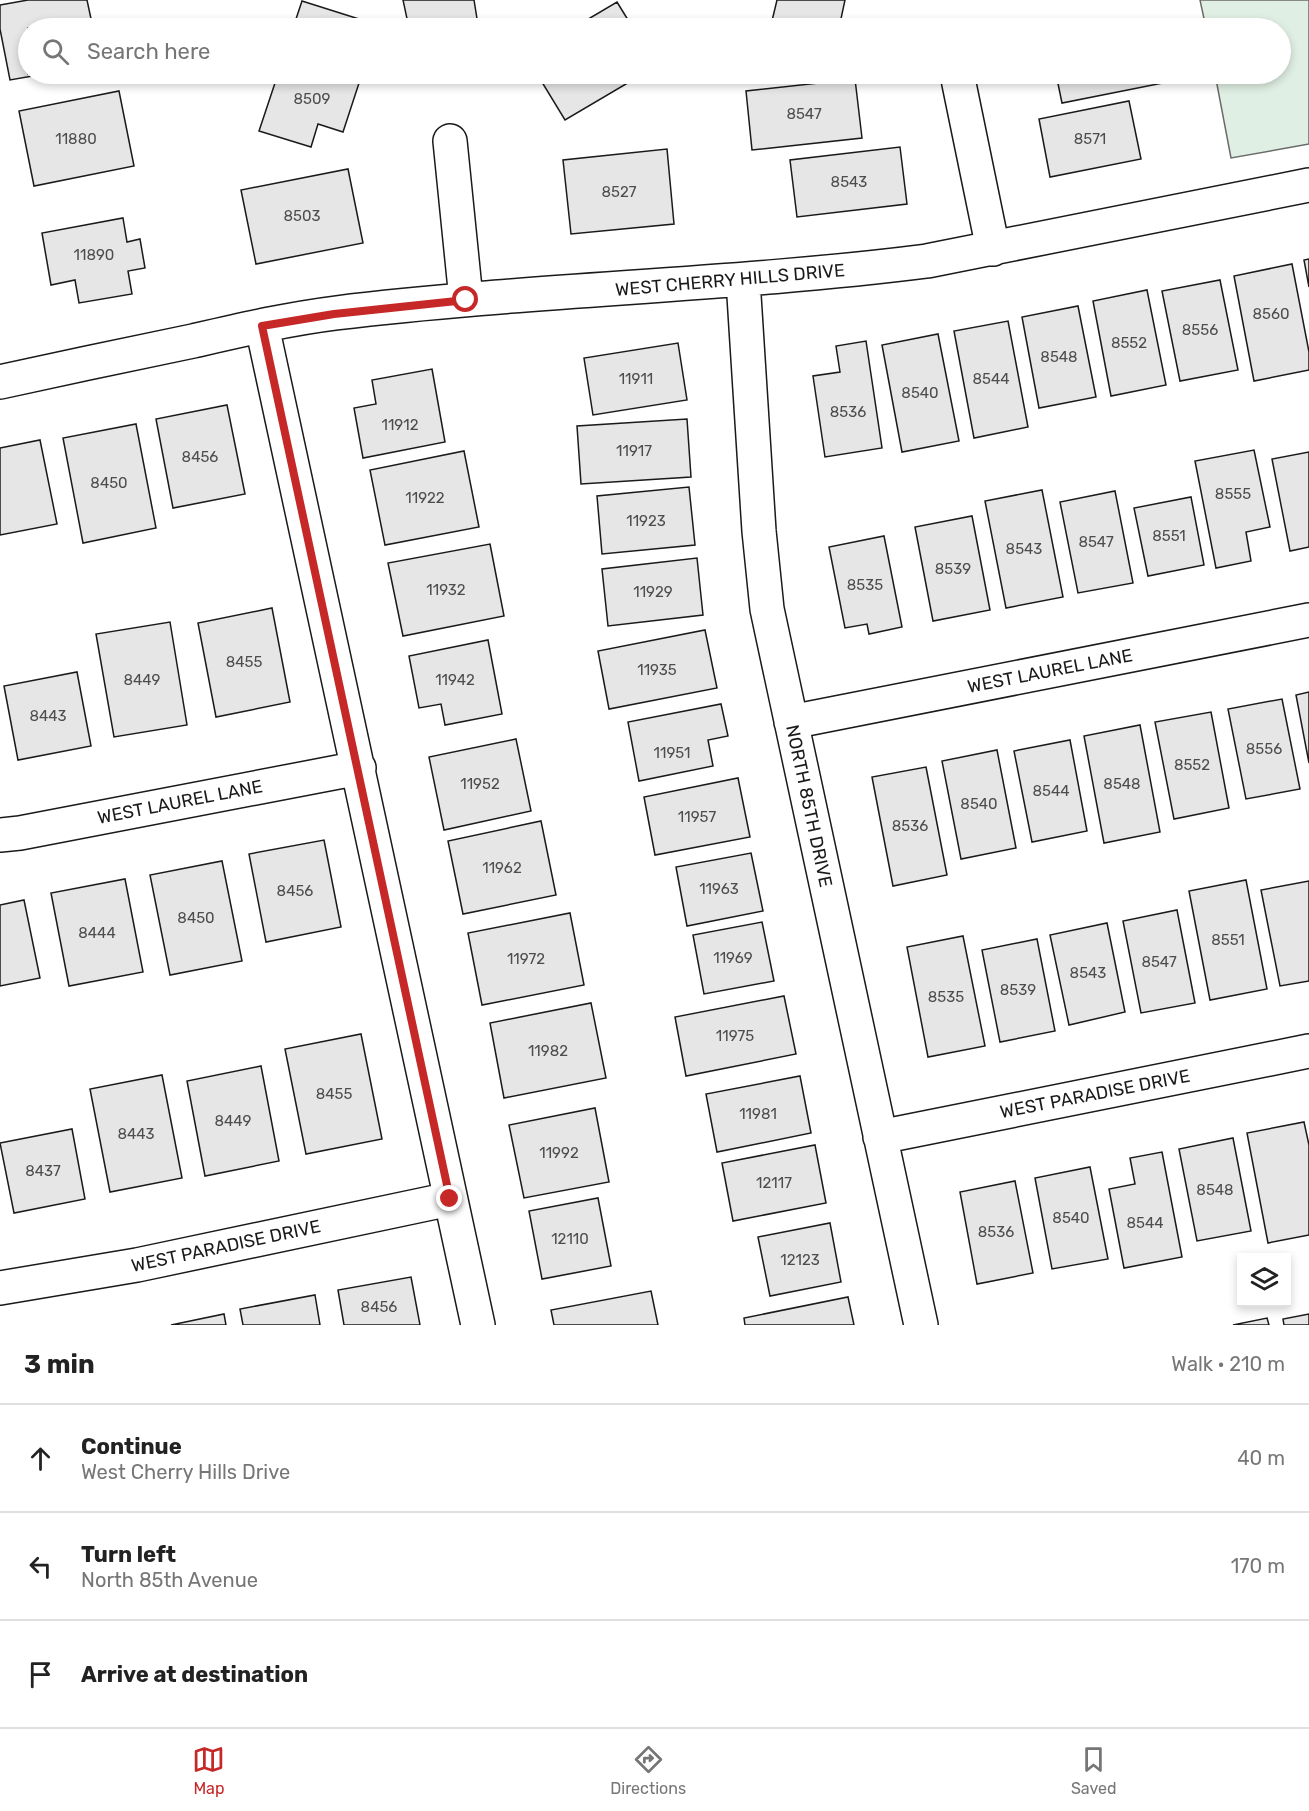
<!DOCTYPE html>
<html lang="en">
<head>
<meta charset="utf-8">
<style>
	body { margin:0; font-family:Rubik,sans-serif; background:#f6f6f6; color:#222 }
	.controls { position:absolute; right:18px; bottom:18px; display:grid; overflow:hidden; border-radius:0px; box-shadow:0 3px 9px #0003 }
	.controls button { width:54px; height:54px; display:grid; place-items:center; padding:0; border:0; border-bottom:2px solid #e0e0e0; background:#fff; color:#222; font:30px sans-serif }
	.stop { position:absolute; width:18px; height:18px; margin:-14px; border:4px solid #c62828; border-radius:50%; background:#fff }
	.stop.end { background:#c62828; border-color:#fff; box-shadow:0 2px 6px #0008 }
	.list { margin:0; padding:0; list-style:none }
	h2 { display:flex; justify-content:space-between; align-items:center; height:78px; margin:0; padding:0 24px; font-size:26px }
	h2 small { font-size:20px; font-weight:400; color:#767676 }
	.list li { display:grid; grid-template-columns:39px 1fr auto; gap:18px; align-items:center; box-sizing:border-box; height:108px; padding:0 24px; border-top:2px solid #e0e0e0 }
	.list b { display:block; font-size:22px; white-space:nowrap }
	.list p { margin:0; font-size:20px; white-space:nowrap; color:#767676 }
	.list em { font-size:20px; font-style:normal; color:#767676 }
	.icon { flex:none; width:33px; height:33px; fill:none; stroke:currentColor; stroke-width:2; stroke-linecap:round; stroke-linejoin:round }
	.map { position:relative; flex:none; width:1309px; height:1325px; overflow:hidden }
	.search { position:absolute; background:#fff; box-shadow:0 3px 9px #0003; left:18px; right:18px; top:18px; height:66px; display:flex; align-items:center; gap:15px; box-sizing:border-box; padding:0 21px; border-radius:33px; color:#767676; font-size:22px }
	.sheet { height:402px; background:#fff }
	nav { display:flex; justify-content:space-around; align-items:center; box-sizing:border-box; height:84px; border-top:2px solid #e0e0e0; background:#fff; font-size:16px; color:#767676 }
	nav a { display:grid; justify-items:center; gap:3px }
	nav .on { color:#c62828 }
	.map>svg:first-child { display:block }
</style>
</head>
<body>
<div class="map">
<svg width="1309" height="1325" viewBox="0 0 1309 1325">
	<rect width="100%" height="100%" fill="#fff"/>
	<path fill="#e0efe3" stroke="#6a6a6a" stroke-width="1.5" d="M 1200,0 L 1309,0 L 1309,144 L 1231,158 L 1215,74 L 1280,74 L 1280,28 L 1206,28 Z"/>
	<path fill="#e6e6e6" stroke="#1a1a1a" stroke-width="1.5" d="M 28,0 L 87,0 L 93,28 L 28,28 L 28,74 L 44,74 L 10,80 L 0,29 L 0,5 Z
		M 403,0 L 474,0 L 478,25 L 461,28 L 409,28 Z
		M 777,0 L 845,0 L 839,28 L 786,28 L 771,25 Z
		M 302,1 L 378,25 L 377,28 L 293,28 Z
		M 617,2 L 633,28 L 573,28 Z
		M 1161,24 L 1162,28 L 1137,28 Z
		M 278,74 L 362,74 L 343,132 L 318,124 L 311,147 L 259,131 Z
		M 537,74 L 643,74 L 565,120 Z
		M 1056,74 L 1171,74 L 1173,81 L 1062,103 Z
		M 855,79 L 862,138 L 752,150 L 746,91 Z
		M 119,91 L 134,166 L 34,186 L 19,111 Z
		M 1129,101 L 1141,159 L 1050,177 L 1039,119 Z
		M 900,147 L 907,204 L 797,217 L 790,160 Z
		M 667,149 L 674,224 L 571,234 L 563,160 Z
		M 348,169 L 363,243 L 256,264 L 241,190 Z
		M 123,218 L 127,242 L 140,239 L 145,268 L 128,271 L 132,294 L 79,303 L 75,280 L 51,285 L 42,233 Z
		M 1309,259 L 1309,287 L 1304,260 Z
		M 1292,264 L 1309,352 L 1309,370 L 1254,381 L 1234,276 Z
		M 1220,280 L 1238,370 L 1180,381 L 1162,291 Z
		M 1147,290 L 1166,385 L 1111,396 L 1093,301 Z
		M 1078,306 L 1096,397 L 1039,408 L 1022,317 Z
		M 1008,321 L 1028,427 L 974,438 L 954,331 Z
		M 938,334 L 959,441 L 902,452 L 882,345 Z
		M 866,341 L 882,448 L 825,457 L 813,376 L 840,372 L 836,346 Z
		M 678,343 L 687,400 L 593,415 L 584,358 Z
		M 432,369 L 445,442 L 363,458 L 354,408 L 376,404 L 372,380 Z
		M 227,405 L 245,494 L 173,508 L 156,419 Z
		M 687,419 L 691,477 L 581,484 L 577,426 Z
		M 136,424 L 156,528 L 83,543 L 63,438 Z
		M 40,440 L 57,524 L 0,535 L 0,448 Z
		M 1254,450 L 1270,527 L 1246,532 L 1251,561 L 1216,568 L 1195,461 Z
		M 464,451 L 479,527 L 385,545 L 370,470 Z
		M 1309,452 L 1309,547 L 1290,551 L 1272,459 Z
		M 689,487 L 695,545 L 602,554 L 597,496 Z
		M 1042,490 L 1063,597 L 1006,608 L 985,501 Z
		M 1115,491 L 1133,583 L 1078,593 L 1060,502 Z
		M 1191,497 L 1204,565 L 1148,576 L 1134,508 Z
		M 972,516 L 990,610 L 933,621 L 915,527 Z
		M 884,536 L 902,627 L 869,634 L 867,624 L 845,628 L 829,547 Z
		M 490,544 L 504,616 L 403,636 L 388,563 Z
		M 697,558 L 703,615 L 608,626 L 602,569 Z
		M 272,608 L 290,702 L 216,717 L 198,623 Z
		M 170,622 L 187,725 L 114,737 L 96,634 Z
		M 705,630 L 717,688 L 609,709 L 598,651 Z
		M 488,640 L 502,714 L 445,725 L 441,704 L 419,708 L 409,656 Z
		M 77,672 L 91,746 L 18,760 L 4,686 Z
		M 1309,692 L 1309,763 L 1296,695 Z
		M 1282,699 L 1300,789 L 1246,799 L 1228,709 Z
		M 721,704 L 728,736 L 708,740 L 713,766 L 639,781 L 628,722 Z
		M 1211,712 L 1229,808 L 1174,819 L 1155,722 Z
		M 1140,725 L 1160,832 L 1104,843 L 1084,736 Z
		M 516,739 L 531,811 L 444,830 L 429,757 Z
		M 1070,740 L 1087,831 L 1032,842 L 1014,751 Z
		M 997,750 L 1016,848 L 961,859 L 942,761 Z
		M 926,767 L 947,875 L 893,886 L 872,777 Z
		M 738,778 L 750,837 L 655,855 L 644,797 Z
		M 541,821 L 556,895 L 463,914 L 448,841 Z
		M 324,840 L 341,927 L 266,942 L 249,854 Z
		M 751,853 L 763,911 L 687,926 L 676,867 Z
		M 222,861 L 242,961 L 170,975 L 150,875 Z
		M 125,879 L 143,972 L 69,986 L 51,893 Z
		M 1246,880 L 1267,989 L 1210,1000 L 1189,891 Z
		M 1309,881 L 1309,981 L 1280,986 L 1261,890 Z
		M 24,900 L 40,978 L 0,986 L 0,905 Z
		M 1177,910 L 1195,1003 L 1141,1013 L 1123,921 Z
		M 570,913 L 584,985 L 482,1005 L 468,933 Z
		M 762,922 L 774,981 L 704,994 L 693,935 Z
		M 1107,923 L 1125,1012 L 1069,1025 L 1050,935 Z
		M 963,936 L 985,1046 L 928,1057 L 907,947 Z
		M 1037,939 L 1055,1031 L 1000,1042 L 982,950 Z
		M 784,996 L 796,1054 L 686,1076 L 675,1017 Z
		M 591,1003 L 606,1078 L 504,1098 L 490,1023 Z
		M 361,1034 L 382,1139 L 306,1154 L 285,1049 Z
		M 261,1066 L 279,1161 L 205,1176 L 187,1081 Z
		M 162,1075 L 182,1178 L 110,1192 L 90,1089 Z
		M 800,1076 L 811,1133 L 717,1152 L 706,1094 Z
		M 595,1108 L 609,1182 L 524,1198 L 509,1125 Z
		M 1304,1122 L 1309,1145 L 1309,1235 L 1268,1243 L 1247,1133 Z
		M 72,1129 L 85,1199 L 14,1213 L 0,1143 Z
		M 1233,1138 L 1251,1231 L 1197,1241 L 1179,1149 Z
		M 815,1145 L 826,1203 L 733,1221 L 722,1163 Z
		M 1162,1152 L 1182,1257 L 1124,1268 L 1109,1189 L 1135,1184 L 1130,1158 Z
		M 1090,1167 L 1108,1259 L 1052,1269 L 1035,1178 Z
		M 1015,1181 L 1033,1273 L 977,1284 L 960,1192 Z
		M 598,1198 L 611,1266 L 542,1279 L 529,1211 Z
		M 830,1223 L 841,1282 L 770,1296 L 758,1237 Z
		M 411,1277 L 420,1325 L 344,1325 L 338,1290 Z
		M 651,1291 L 658,1325 L 554,1325 L 551,1310 Z
		M 315,1295 L 320,1325 L 243,1325 L 240,1309 Z
		M 848,1297 L 854,1325 L 745,1325 L 744,1318 Z
		M 224,1314 L 226,1325 L 171,1325 Z
		M 1309,1314 L 1309,1325 L 1284,1325 L 1283,1319 Z
		M 1267,1318 L 1269,1325 L 1233,1325 Z"/>
	<g fill="none" stroke-linecap="round" stroke-linejoin="round">
		<defs>
			<path id="minor" d="M 957,74 L 993,249
				M 450,141 L 466,299
				M 743,280 L 759,531 L 767,609 L 921,1325
				M 262,326 L 478,1325
				M 0,382 C 64,368 129,354 193,341 C 241,330 288,319 336,313 C 532,289 730,286 927,261 L 1309,185
				M 791,722 L 1309,620
				M 0,835 L 20,833 L 359,768
				M 880,1137 L 1309,1051
				M 0,1288 L 137,1265 L 450,1199"/>
		</defs>
		<use href="#minor" stroke="#1a1a1a" stroke-width="36"/>
		<use href="#minor" stroke="#fff" stroke-width="33"/>
	</g>
	<g fill="none" stroke-linecap="round" stroke-linejoin="round">
		<path stroke="#c62828" stroke-width="8" d="M 450,1199 L 262,326 L 334,314 L 466,300"/>
	</g>
	<g text-anchor="middle" stroke-width="4.5" stroke-linejoin="round" paint-order="stroke">
		<g font-size="15" fill="#4d4d4d">
			<text x="312" y="104">8509</text>
			<text x="804" y="119">8547</text>
			<text x="76" y="144">11880</text>
			<text x="1090" y="144">8571</text>
			<text x="849" y="187">8543</text>
			<text x="619" y="197">8527</text>
			<text x="302" y="221">8503</text>
			<text x="94" y="260">11890</text>
			<text x="1271" y="319">8560</text>
			<text x="1200" y="335">8556</text>
			<text x="1129" y="348">8552</text>
			<text x="1059" y="362">8548</text>
			<text x="636" y="384">11911</text>
			<text x="991" y="384">8544</text>
			<text x="920" y="398">8540</text>
			<text x="848" y="417">8536</text>
			<text x="400" y="430">11912</text>
			<text x="634" y="456">11917</text>
			<text x="200" y="462">8456</text>
			<text x="109" y="488">8450</text>
			<text x="1233" y="499">8555</text>
			<text x="425" y="503">11922</text>
			<text x="646" y="526">11923</text>
			<text x="1169" y="541">8551</text>
			<text x="1096" y="547">8547</text>
			<text x="1024" y="554">8543</text>
			<text x="953" y="574">8539</text>
			<text x="865" y="590">8535</text>
			<text x="446" y="595">11932</text>
			<text x="653" y="597">11929</text>
			<text x="244" y="667">8455</text>
			<text x="657" y="675">11935</text>
			<text x="142" y="685">8449</text>
			<text x="455" y="685">11942</text>
			<text x="48" y="721">8443</text>
			<text x="1264" y="754">8556</text>
			<text x="672" y="758">11951</text>
			<text x="1192" y="770">8552</text>
			<text x="480" y="789">11952</text>
			<text x="1122" y="789">8548</text>
			<text x="1051" y="796">8544</text>
			<text x="979" y="809">8540</text>
			<text x="697" y="822">11957</text>
			<text x="910" y="831">8536</text>
			<text x="502" y="873">11962</text>
			<text x="719" y="894">11963</text>
			<text x="295" y="896">8456</text>
			<text x="196" y="923">8450</text>
			<text x="97" y="938">8444</text>
			<text x="1228" y="945">8551</text>
			<text x="733" y="963">11969</text>
			<text x="526" y="964">11972</text>
			<text x="1159" y="967">8547</text>
			<text x="1088" y="978">8543</text>
			<text x="1018" y="995">8539</text>
			<text x="946" y="1002">8535</text>
			<text x="735" y="1041">11975</text>
			<text x="548" y="1056">11982</text>
			<text x="334" y="1099">8455</text>
			<text x="758" y="1119">11981</text>
			<text x="233" y="1126">8449</text>
			<text x="136" y="1139">8443</text>
			<text x="559" y="1158">11992</text>
			<text x="43" y="1176">8437</text>
			<text x="774" y="1188">12117</text>
			<text x="1215" y="1195">8548</text>
			<text x="1071" y="1223">8540</text>
			<text x="1145" y="1228">8544</text>
			<text x="996" y="1237">8536</text>
			<text x="570" y="1244">12110</text>
			<text x="800" y="1265">12123</text>
			<text x="379" y="1312">8456</text>
		</g>
		<g font-size="18" fill="#1a1a1a" stroke="#fff">
			<text transform="translate(730 280) rotate(-5)" y="6">WEST CHERRY HILLS DRIVE</text>
			<text transform="translate(1050 671) rotate(-11)" y="6">WEST LAUREL LANE</text>
			<text transform="translate(180 802) rotate(-11)" y="6">WEST LAUREL LANE</text>
			<text transform="translate(809 806) rotate(78)" y="6">NORTH 85TH DRIVE</text>
			<text transform="translate(1095 1094) rotate(-11)" y="6">WEST PARADISE DRIVE</text>
			<text transform="translate(226 1246) rotate(-12)" y="6">WEST PARADISE DRIVE</text>
		</g>
	</g>
</svg>
<div class="controls">
<button><svg class="icon" aria-label="layers" viewBox="0 0 24 24"><path d="M12 4l9 5-9 5-9-5zM3 14l9 5 9-5"/></svg></button>
</div>
<div class="stop" style="left:466px;top:300px"></div>
<div class="stop end" style="left:450px;top:1199px"></div>
<div class="search"><svg class="icon" aria-label="search" viewBox="0 0 24 24"><circle cx="10" cy="10" r="6"/><path d="M15 15l6 6"/></svg>Search here</div>
</div>
<section class="sheet">
<h2>3 min<small>Walk · 210 m</small></h2>
<ul class="list">
<li><svg class="icon" aria-label="ahead" viewBox="0 0 24 24"><path d="M12 20V5M6 11l6-6 6 6"/></svg><div><b>Continue</b><p>West Cherry Hills Drive</p></div><em>40 m</em></li>
<li><svg class="icon" aria-label="left" viewBox="0 0 24 24"><path d="M17 20v-9H6M10 6l-5 5 5 5"/></svg><div><b>Turn left</b><p>North 85th Avenue</p></div><em>170 m</em></li>
<li><svg class="icon" aria-label="arrive" viewBox="0 0 24 24"><path d="M6 21V4h12l-3 4 3 4H6"/></svg><div><b>Arrive at destination</b></div></li>
</ul>
</section>
<nav>
<a class="on"><svg class="icon" aria-label="map" viewBox="0 0 24 24"><path d="M3 6l6-2 6 2 6-2v14l-6 2-6-2-6 2zM9 4v14M15 6v14"/></svg>Map</a>
<a><svg class="icon" aria-label="directions" viewBox="0 0 24 24"><path d="M12 3l9 9-9 9-9-9zM9 14v-3h6M13 9l2 2-2 2"/></svg>Directions</a>
<a><svg class="icon" aria-label="saved" viewBox="0 0 24 24"><path d="M7 4h10v16l-5-4-5 4z"/></svg>Saved</a>
</nav>
</body>
</html>
